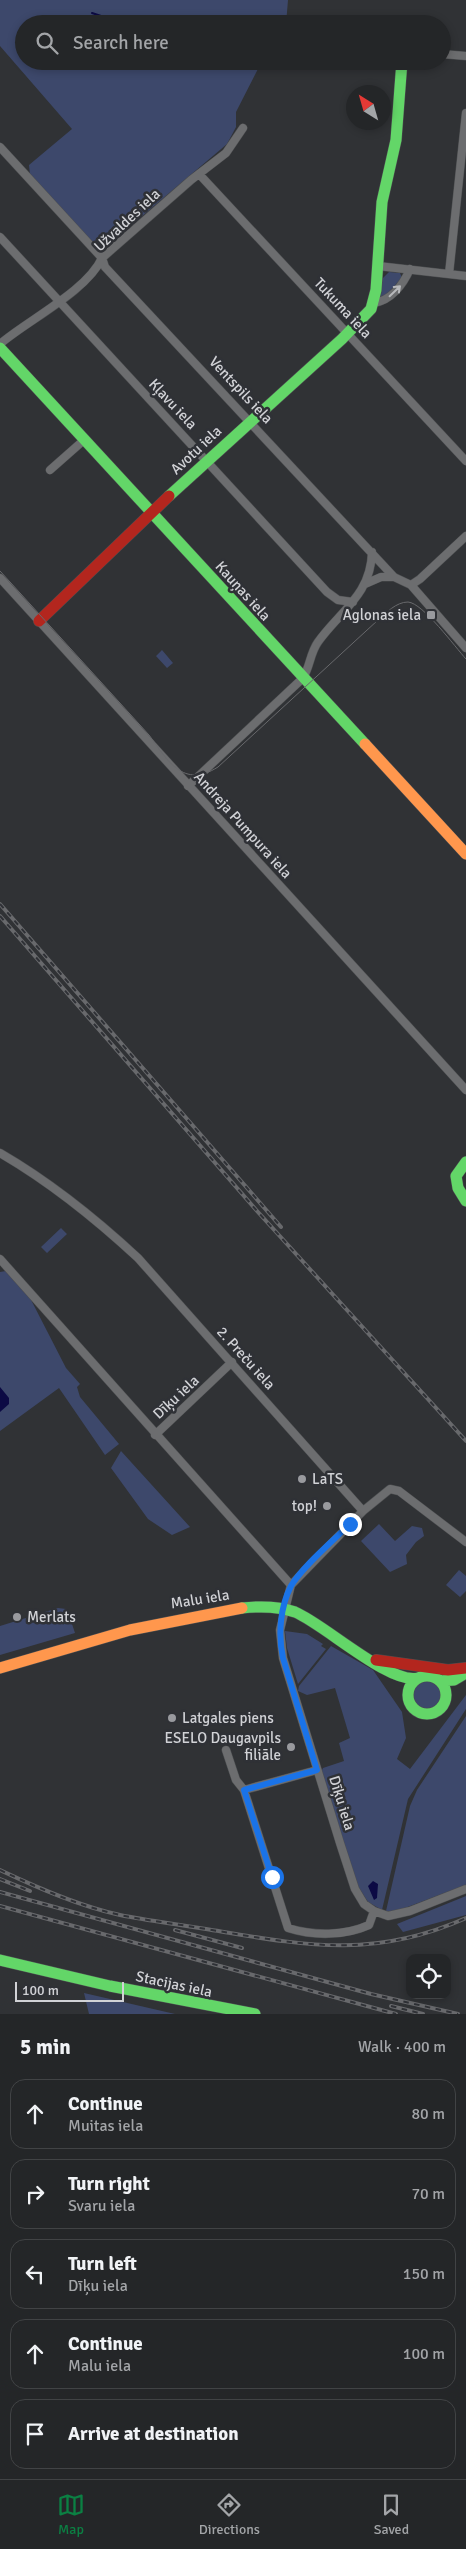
<!DOCTYPE html>
<html lang="en">
<head>
<meta charset="utf-8">
<style>
	body { margin:0; font-family:Signika,sans-serif; background:#2c2e30; color:#f1f3f6 }
	.controls { position:absolute; right:15px; bottom:15px; display:grid; overflow:hidden; border-radius:10px; box-shadow:0 2px 8px #0003 }
	.controls button { width:45px; height:45px; display:grid; place-items:center; padding:0; border:0; border-bottom:1px solid #414345; background:#242628; color:#f1f3f6; font:25px sans-serif }
	.compass { position:absolute; left:346px; top:85px; width:45px; height:45px; border-radius:50%; background:#242628; box-shadow:0 2px 8px #0003; rotate:323deg }
	.scale { position:absolute; left:15px; bottom:12px; width:109px; box-sizing:border-box; padding-left:5px; border:2px solid #d1d2d6; border-top:0; font-size:14px; line-height:18px; white-space:nowrap; color:#d1d2d6; -webkit-text-stroke:4px #2f3136; paint-order:stroke }
	.stop { position:absolute; width:15px; height:15px; margin:-11px; border:4px solid #1a73e8; border-radius:50%; background:#fff }
	.stop.end { background:#1a73e8; border-color:#fff; box-shadow:0 1px 5px #0008 }
	.list { margin:0; padding:0; list-style:none }
	h2 { display:flex; justify-content:space-between; align-items:center; height:65px; margin:0; padding:0 20px; font-size:21px }
	h2 small { font-size:16px; font-weight:400; color:#a3a5a8 }
	.list li { display:grid; grid-template-columns:32px 1fr auto; gap:15px; align-items:center; box-sizing:border-box; height:70px; margin:0 10px 10px; padding:0 10px; border:1px solid #414345; border-radius:15px }
	.list b { display:block; font-size:19px; white-space:nowrap }
	.list p { margin:0; font-size:16px; white-space:nowrap; color:#a3a5a8 }
	.list em { font-size:16px; font-style:normal; color:#a3a5a8 }
	.icon { flex:none; width:28px; height:28px; fill:none; stroke:currentColor; stroke-width:2; stroke-linecap:round; stroke-linejoin:round }
	.map { position:relative; flex:none; width:466px; height:2014px; overflow:hidden }
	.search { position:absolute; background:#242628; box-shadow:0 2px 8px #0003; left:15px; right:15px; top:15px; height:55px; display:flex; align-items:center; gap:12px; box-sizing:border-box; padding:0 18px; border-radius:28px; color:#a3a5a8; font-size:19px }
	.sheet { height:465px; background:#242628 }
	nav { display:flex; justify-content:space-around; align-items:center; box-sizing:border-box; height:70px; border-top:1px solid #414345; background:#242628; font-size:14px; color:#a3a5a8 }
	nav a { display:grid; justify-items:center; gap:2px }
	nav .on { color:#0b8043 }
	.map>svg:first-child { display:block }
</style>
</head>
<body>
<div class="map">
<svg width="466" height="2014" viewBox="0 0 466 2014">
	<rect width="100%" height="100%" fill="#303235"/>
	<path fill="#3d486b" d="M 0,0 L 288,0 L 286,24 L 24,24 L 24,61 L 262,61 L 236,112 L 236,127 L 227,144 L 108,245 L 91,241 L 30,175 L 29,165 L 72,129 L 0,46 Z
		M 389,272 L 400,273 L 402,278 L 383,298 L 380,297 L 381,280 Z
		M 162,650 L 173,663 L 167,668 L 156,656 Z
		M 61,1228 L 67,1234 L 47,1253 L 41,1247 Z
		M 6,1271 L 28,1294 L 66,1368 L 80,1384 L 77,1387 L 80,1397 L 119,1444 L 105,1455 L 59,1388 L 0,1431 L 0,1272 Z
		M 121,1451 L 190,1527 L 172,1535 L 148,1519 L 111,1468 Z
		M 379,1524 L 395,1541 L 412,1526 L 422,1528 L 424,1536 L 416,1542 L 406,1555 L 407,1564 L 390,1572 L 361,1541 Z
		M 459,1570 L 466,1576 L 466,1591 L 460,1597 L 446,1585 Z
		M 58,1608 L 66,1609 L 67,1617 L 65,1622 L 72,1624 L 75,1633 L 0,1655 L 0,1626 Z
		M 285,1631 L 307,1634 L 323,1644 L 321,1646 L 326,1649 L 298,1684 L 287,1648 Z
		M 331,1646 L 373,1670 L 402,1712 L 406,1738 L 397,1759 L 410,1769 L 466,1695 L 466,1709 L 408,1799 L 382,1910 L 368,1902 L 357,1885 L 321,1772 L 323,1768 L 344,1761 L 339,1743 L 350,1738 L 335,1688 L 307,1695 L 298,1691 L 299,1686 Z
		M410 1695a16 16 0 1 1 32 0a16 16 0 1 1-32 0Z
		M 466,1716 L 466,1885 L 397,1911 L 386,1911 L 410,1806 L 417,1790 Z
		M 466,1896 L 466,1915 L 403,1932 L 397,1924 Z
		M 84,1993 L 175,2014 L 89,2014 Z"/>
	<path fill="#0c0a44" d="M 211,16 L 227,19 L 232,24 L 196,24 Z
		M 0,1387 L 9,1398 L 9,1404 L 0,1412 Z
		M 373,1881 L 378,1884 L 377,1898 L 374,1900 L 368,1886 Z"/>
	<g fill="none" stroke-linecap="round" stroke-linejoin="round">
		<path stroke="#0c0a44" stroke-width="2" d="M 92,13 L 125,24"/>
		<defs>
			<path id="street" d="M 442,54 L 466,56
				M 0,147 L 102,258 L 105,267 L 394,577 L 411,585 L 466,648
				M 199,174 L 466,461
				M 0,237 L 327,592 L 338,600 L 353,602
				M 378,266 L 466,276
				M 449,274 L 466,113
				M 374,303 C 391,300 403,285 410,269
				M 0,344 C 28,320 87,291 102,258 L 191,180 L 226,153 L 243,128
				M 50,470 L 84,440
				M 0,578 L 466,1090
				M 365,584 L 381,577 L 394,577
				M 411,585 L 420,579 L 466,536
				M 188,786 L 303,678 C 310,667 310,653 318,642 C 340,611 371,595 372,552
				M 0,1153 C 50,1182 96,1219 138,1258 L 363,1511
				M 0,1259 L 291,1585
				M 155,1435 L 232,1362
				M 466,1542 L 399,1491 L 390,1489 L 363,1511 L 291,1585 L 280,1630 L 283,1658 L 340,1843 L 355,1889 L 364,1904 L 374,1911 L 388,1916 L 410,1911 L 466,1889
				M 226,1750 L 236,1780 L 244,1790 L 288,1928 C 313,1936 345,1936 369,1925 L 374,1911
				M 244,1790 L 317,1770"/>
			<path id="fast" d="M 0,348 L 365,744
				M 169,496 L 342,339 L 371,309 L 376,290 L 382,202 L 396,140 L 402,61
				M 466,1162 L 456,1176 L 458,1188 L 466,1201
				M 242,1608 C 260,1606 278,1606 295,1612 C 324,1624 390,1685 418,1678
				M408 1695a19 19 0 1 1 38 0a19 19 0 1 1-38 0Z
				M 440,1681 L 454,1680 L 466,1673
				M 0,1960 L 110,1986 L 255,2014"/>
			<path id="slow" d="M 365,744 L 466,854
				M 0,1668 L 130,1630 L 242,1608"/>
			<path id="jam" d="M 39,621 L 169,496
				M 376,1660 L 448,1670 L 466,1668"/>
		</defs>
		<use href="#street" stroke="#4d4f51" stroke-width="9"/>
		<use href="#fast" stroke="#4d4f51" stroke-width="12"/>
		<use href="#slow" stroke="#4d4f51" stroke-width="12"/>
		<use href="#jam" stroke="#4d4f51" stroke-width="12"/>
		<use href="#street" stroke="#6c6d6f" stroke-width="8"/>
		<use href="#fast" stroke="#63d668" stroke-width="11"/>
		<use href="#slow" stroke="#ff974d" stroke-width="11"/>
		<use href="#jam" stroke="#b3261e" stroke-width="11"/>
		<path stroke="#68696c" stroke-width="1" d="M 0,571 L 149,735 C 168,761 183,789 218,767 L 378,620 C 386,613 396,602 408,602 C 423,603 455,647 466,659"/>
		<defs>
			<path id="rail" d="M 0,904 L 281,1227
				M 0,916 L 257,1211 L 466,1441
				M 0,1870 C 38,1888 79,1906 120,1915 C 149,1921 178,1924 206,1929 C 303,1945 372,1960 466,1918
				M 0,1879 L 30,1891
				M 0,1892 L 371,1994 L 458,2014
				M 0,1906 L 396,2014
				M 175,1930 L 242,1948
				M 391,2006 L 423,2014"/>
		</defs>
		<use href="#rail" stroke="#68696c" stroke-width="4"/>
		<use href="#rail" stroke="#2f3136" stroke-width="2" stroke-dasharray="5.5" stroke-linecap="butt"/>
	</g>
	<defs><path id="oneway-shaft" d="M-6 0H5M1.5-3L5.5 0L1.5 3" fill="none" stroke-width="1.6" stroke-linecap="round" stroke-linejoin="round" transform="scale(1.25)"/></defs>
	<use stroke="#b8b9bc" href="#oneway-shaft" transform="translate(395 291) rotate(-44)"/>
	<g fill="none" stroke-linecap="round" stroke-linejoin="round">
		<path stroke="#1a73e8" stroke-width="6" d="M 272,1877 L 244,1790 L 317,1770 L 283,1658 C 278,1635 280,1607 291,1586 C 302,1567 334,1540 350,1524"/>
	</g>
	<g fill="#999a9e" stroke="#2f3136" stroke-width="2">
		<rect x="426" y="610" width="10" height="10" rx="2.5"/>
		<circle cx="302" cy="1479" r="5"/>
		<circle cx="327" cy="1506" r="5"/>
		<circle cx="17" cy="1617" r="5"/>
		<circle cx="172" cy="1718" r="5"/>
		<circle cx="291" cy="1747" r="5"/>
	</g>
	<g text-anchor="middle" stroke-width="5" stroke-linejoin="round" paint-order="stroke">
		<g font-size="15" fill="#d1d2d6" stroke="#2f3136">
			<text transform="translate(127 220) rotate(-43)" y="5">Užvaldes iela</text>
			<text transform="translate(343 308) rotate(47)" y="5">Tukuma iela</text>
			<text transform="translate(241 390) rotate(47)" y="5">Ventspils iela</text>
			<text transform="translate(173 404) rotate(47)" y="5">Kļavu iela</text>
			<text transform="translate(196 450) rotate(-43)" y="5">Avotu iela</text>
			<text transform="translate(243 591) rotate(48)" y="5">Kauņas iela</text>
			<text transform="translate(243 825) rotate(48)" y="5">Andreja Pumpura iela</text>
			<text transform="translate(246 1358) rotate(48)" y="5">2. Preču iela</text>
			<text transform="translate(176 1397) rotate(-43)" y="5">Dīķu iela</text>
			<text transform="translate(200 1599) rotate(-9)" y="5">Malu iela</text>
			<text transform="translate(342 1803) rotate(73)" y="5">Dīķu iela</text>
			<text transform="translate(174 1984) rotate(12)" y="5">Stacijas iela</text>
		</g>
		<g font-size="15" fill="#d1d2d6" stroke="#2f3136" text-anchor="end">
			<text x="421" y="620">Aglonas iela</text>
			<text x="312" y="1484" text-anchor="start">LaTS</text>
			<text x="317" y="1511">top!</text>
			<text x="27" y="1622" text-anchor="start">Merlats</text>
			<text x="182" y="1723" text-anchor="start">Latgales piens</text>
			<text x="281" y="1743">ESELO Daugavpils<tspan x="281" dy="17">filiāle</tspan></text>
		</g>
	</g>
</svg>
<div class="controls">
<button><svg class="icon" aria-label="locate" viewBox="0 0 24 24"><circle cx="12" cy="12" r="6"/><path d="M12 2v4M12 18v4M2 12h4M18 12h4"/></svg></button>
</div>
<svg class="compass" viewBox="-18 -18 36 36"><path d="M0-13l5 13h-10z" fill="#e53935"/><path d="M0 13l5-13h-10z" fill="#a3a5a8"/></svg>
<div class="scale">100 m</div>
<div class="stop" style="left:272px;top:1877px"></div>
<div class="stop end" style="left:350px;top:1524px"></div>
<div class="search"><svg class="icon" aria-label="search" viewBox="0 0 24 24"><circle cx="10" cy="10" r="6"/><path d="M15 15l6 6"/></svg>Search here</div>
</div>
<section class="sheet">
<h2>5 min<small>Walk · 400 m</small></h2>
<ul class="list">
<li><svg class="icon" aria-label="ahead" viewBox="0 0 24 24"><path d="M12 20V5M6 11l6-6 6 6"/></svg><div><b>Continue</b><p>Muitas iela</p></div><em>80 m</em></li>
<li><svg class="icon" aria-label="right" viewBox="0 0 24 24"><path d="M7 20v-9h11M14 6l5 5-5 5"/></svg><div><b>Turn right</b><p>Svaru iela</p></div><em>70 m</em></li>
<li><svg class="icon" aria-label="left" viewBox="0 0 24 24"><path d="M17 20v-9H6M10 6l-5 5 5 5"/></svg><div><b>Turn left</b><p>Dīķu iela</p></div><em>150 m</em></li>
<li><svg class="icon" aria-label="ahead" viewBox="0 0 24 24"><path d="M12 20V5M6 11l6-6 6 6"/></svg><div><b>Continue</b><p>Malu iela</p></div><em>100 m</em></li>
<li><svg class="icon" aria-label="arrive" viewBox="0 0 24 24"><path d="M6 21V4h12l-3 4 3 4H6"/></svg><div><b>Arrive at destination</b></div></li>
</ul>
</section>
<nav>
<a class="on"><svg class="icon" aria-label="map" viewBox="0 0 24 24"><path d="M3 6l6-2 6 2 6-2v14l-6 2-6-2-6 2zM9 4v14M15 6v14"/></svg>Map</a>
<a><svg class="icon" aria-label="directions" viewBox="0 0 24 24"><path d="M12 3l9 9-9 9-9-9zM9 14v-3h6M13 9l2 2-2 2"/></svg>Directions</a>
<a><svg class="icon" aria-label="saved" viewBox="0 0 24 24"><path d="M7 4h10v16l-5-4-5 4z"/></svg>Saved</a>
</nav>
</body>
</html>
